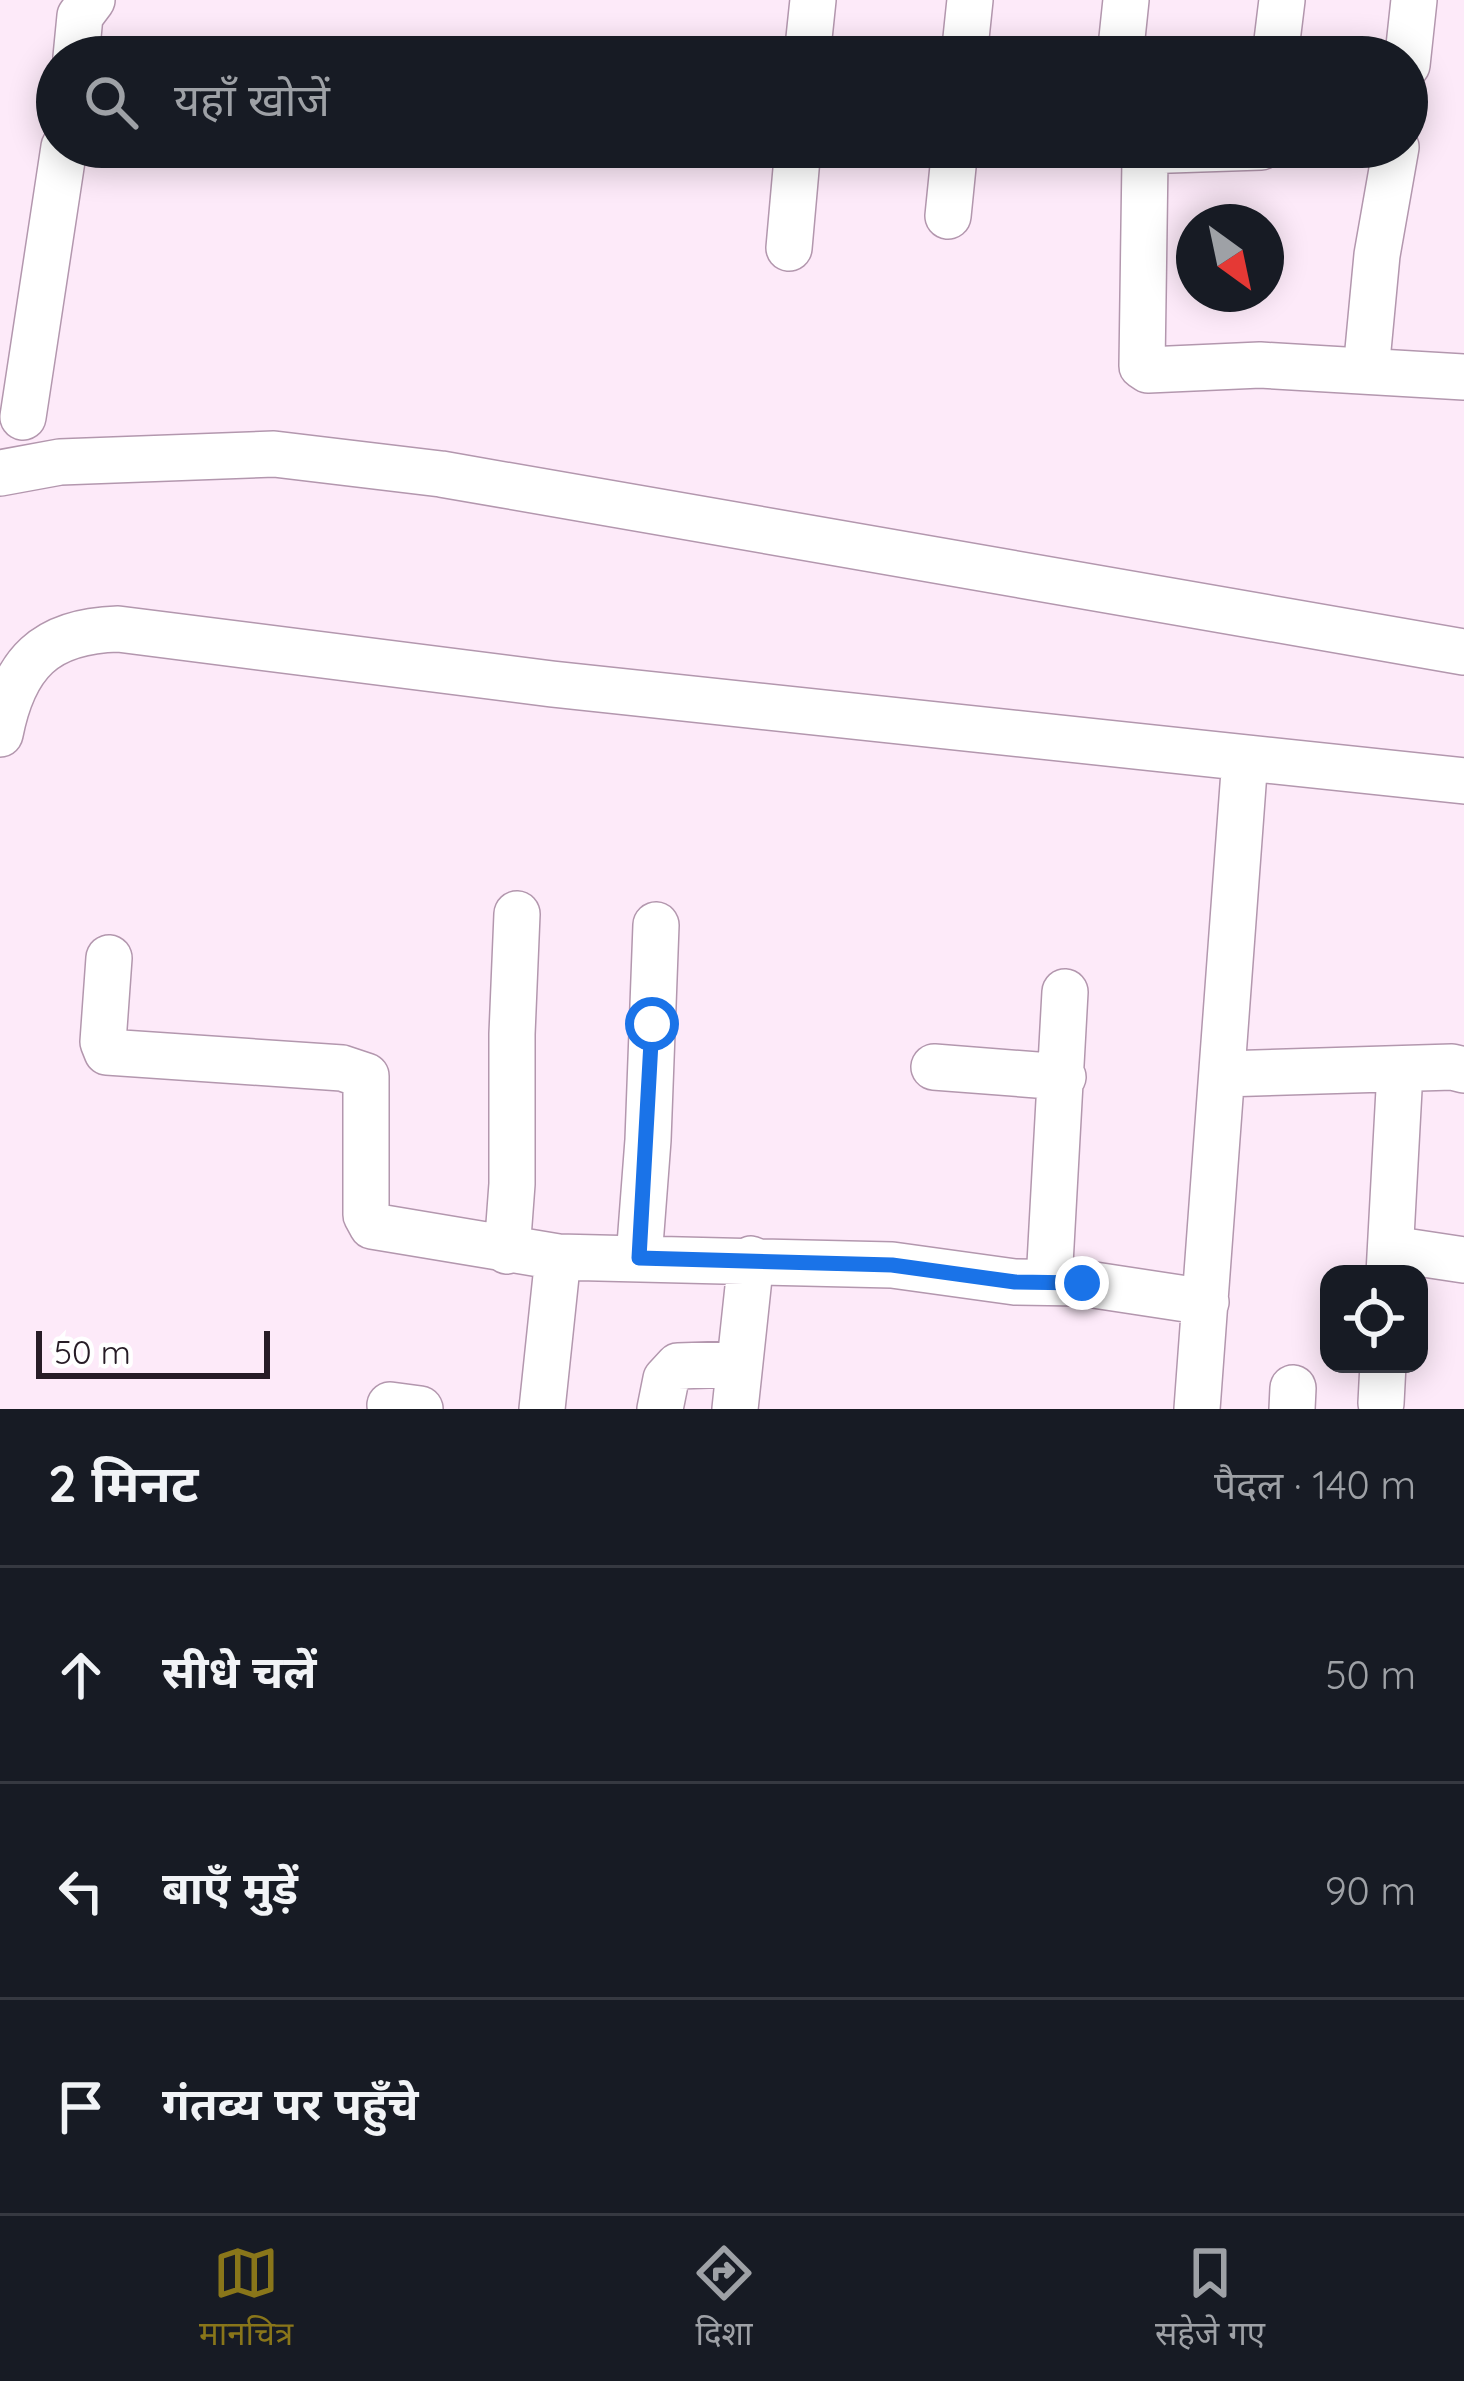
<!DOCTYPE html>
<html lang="hi">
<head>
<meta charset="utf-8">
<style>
	body { margin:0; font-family:Quicksand,"Noto Sans Devanagari",sans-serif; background:#242831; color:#f1f3f6 }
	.controls { position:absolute; right:36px; bottom:36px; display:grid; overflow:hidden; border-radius:24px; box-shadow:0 6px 30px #0003 }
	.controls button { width:108px; height:108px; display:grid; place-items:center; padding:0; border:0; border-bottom:3px solid #363941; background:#171b24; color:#f1f3f6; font:60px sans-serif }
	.compass { position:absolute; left:1176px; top:204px; width:108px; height:108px; border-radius:50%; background:#171b24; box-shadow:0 6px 30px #0003; rotate:147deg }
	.scale { position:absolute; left:36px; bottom:30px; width:234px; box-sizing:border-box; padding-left:12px; border:6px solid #271c26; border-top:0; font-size:33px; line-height:42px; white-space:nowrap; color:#271c26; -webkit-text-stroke:9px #fff; paint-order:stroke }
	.stop { position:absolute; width:36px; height:36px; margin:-27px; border:9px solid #1a73e8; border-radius:50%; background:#fff }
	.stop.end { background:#1a73e8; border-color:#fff; box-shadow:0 3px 12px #0008 }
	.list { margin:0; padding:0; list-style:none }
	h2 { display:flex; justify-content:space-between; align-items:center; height:156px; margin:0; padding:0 48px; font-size:51px }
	h2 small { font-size:39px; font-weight:400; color:#9ea1a6 }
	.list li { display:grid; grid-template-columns:78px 1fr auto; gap:36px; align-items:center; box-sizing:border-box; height:216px; padding:0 48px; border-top:3px solid #363941 }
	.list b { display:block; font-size:45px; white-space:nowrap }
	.list em { font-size:39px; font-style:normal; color:#9ea1a6 }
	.icon { flex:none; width:66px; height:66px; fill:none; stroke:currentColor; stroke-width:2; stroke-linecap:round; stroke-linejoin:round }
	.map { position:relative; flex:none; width:1464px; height:1409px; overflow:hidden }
	.search { position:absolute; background:#171b24; box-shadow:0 6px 30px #0003; left:36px; right:36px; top:36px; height:132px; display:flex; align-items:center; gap:30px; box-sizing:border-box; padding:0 42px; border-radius:66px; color:#9ea1a6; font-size:45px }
	.sheet { height:804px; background:#171b24 }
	nav { display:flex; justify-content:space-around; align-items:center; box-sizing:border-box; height:168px; border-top:3px solid #363941; background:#171b24; font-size:33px; color:#9ea1a6 }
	nav a { display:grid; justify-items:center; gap:6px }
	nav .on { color:#89761a }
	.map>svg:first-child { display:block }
</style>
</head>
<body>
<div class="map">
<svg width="1464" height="1409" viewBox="0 0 1464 1409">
	<rect width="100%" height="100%" fill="#fdeaf9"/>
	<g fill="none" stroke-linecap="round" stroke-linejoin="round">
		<defs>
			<path id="minor" d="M 76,57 L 80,16 L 92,0
				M 807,57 L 813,0
				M 964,57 L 970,0
				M 1120,57 L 1126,0
				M 1275,57 L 1282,0
				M 1407,65 L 1414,0
				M 1134,147 L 1145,159 L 1142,366 L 1148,370 L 1260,365 L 1464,377
				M 1140,151 L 1261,147
				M 948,216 L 955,147
				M 789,248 L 798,147
				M 1366,371 L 1377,255 L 1396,147
				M 23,417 L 64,147
				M 0,473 L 60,462 L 274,454 L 441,474 L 1464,652
				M 0,734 C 14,663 45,631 118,629 L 552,684 L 1464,781
				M 109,958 L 103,1042 L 107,1052 L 342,1068 L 366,1076 L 366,1215 L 372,1226 L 558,1257 L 892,1265 L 1015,1282 L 1081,1283 L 1206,1302
				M 934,1067 L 1063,1077
				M 1223,1074 L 1452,1067 L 1464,1070
				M 1391,1249 L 1464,1260
				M 507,1251 L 512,1184 L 512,1034 L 517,914
				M 639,1258 L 648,1140 L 656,925
				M 1389,1274 L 1400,1071
				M 1049,1282 L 1065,992
				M 1381,1403 L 1383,1364
				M 390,1405 L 420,1409
				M 542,1409 L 558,1257
				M 660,1409 L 666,1379 L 678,1366 L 739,1364
				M 735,1409 L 751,1259
				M 1197,1409 L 1245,758
				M 1292,1409 L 1293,1388"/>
		</defs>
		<use href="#minor" stroke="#b397ae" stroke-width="48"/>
		<use href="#minor" stroke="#fff" stroke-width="45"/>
	</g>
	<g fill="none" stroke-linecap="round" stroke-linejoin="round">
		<path stroke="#1a73e8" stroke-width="15" d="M 652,1024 L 639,1258 L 892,1265 L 1015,1282 L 1082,1283"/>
	</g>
</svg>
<div class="controls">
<button><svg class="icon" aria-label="locate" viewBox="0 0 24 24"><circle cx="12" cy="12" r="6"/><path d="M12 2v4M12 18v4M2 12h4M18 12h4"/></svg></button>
</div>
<svg class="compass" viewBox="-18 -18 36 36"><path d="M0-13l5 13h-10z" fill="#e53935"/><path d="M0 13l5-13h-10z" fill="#9ea1a6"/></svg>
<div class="scale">50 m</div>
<div class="stop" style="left:652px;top:1024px"></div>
<div class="stop end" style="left:1082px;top:1283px"></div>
<div class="search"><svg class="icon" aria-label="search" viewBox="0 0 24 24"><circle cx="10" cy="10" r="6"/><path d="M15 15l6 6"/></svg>यहाँ खोजें</div>
</div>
<section class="sheet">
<h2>2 मिनट<small>पैदल · 140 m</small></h2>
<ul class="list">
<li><svg class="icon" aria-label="ahead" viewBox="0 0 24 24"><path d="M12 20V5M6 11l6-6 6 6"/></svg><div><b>सीधे चलें</b></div><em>50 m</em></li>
<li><svg class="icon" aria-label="left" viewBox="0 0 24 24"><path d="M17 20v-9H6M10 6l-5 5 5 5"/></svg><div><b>बाएँ मुड़ें</b></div><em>90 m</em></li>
<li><svg class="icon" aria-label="arrive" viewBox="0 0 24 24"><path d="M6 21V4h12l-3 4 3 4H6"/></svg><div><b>गंतव्य पर पहुँचे</b></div></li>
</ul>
</section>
<nav>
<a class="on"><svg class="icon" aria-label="map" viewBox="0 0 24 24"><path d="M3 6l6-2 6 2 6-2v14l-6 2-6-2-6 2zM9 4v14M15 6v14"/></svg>मानचित्र</a>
<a><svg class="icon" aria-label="directions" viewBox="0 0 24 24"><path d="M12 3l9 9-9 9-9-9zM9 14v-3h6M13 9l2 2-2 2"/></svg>दिशा</a>
<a><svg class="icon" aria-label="saved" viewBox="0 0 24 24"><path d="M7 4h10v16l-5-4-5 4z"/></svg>सहेजे गए</a>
</nav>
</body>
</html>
